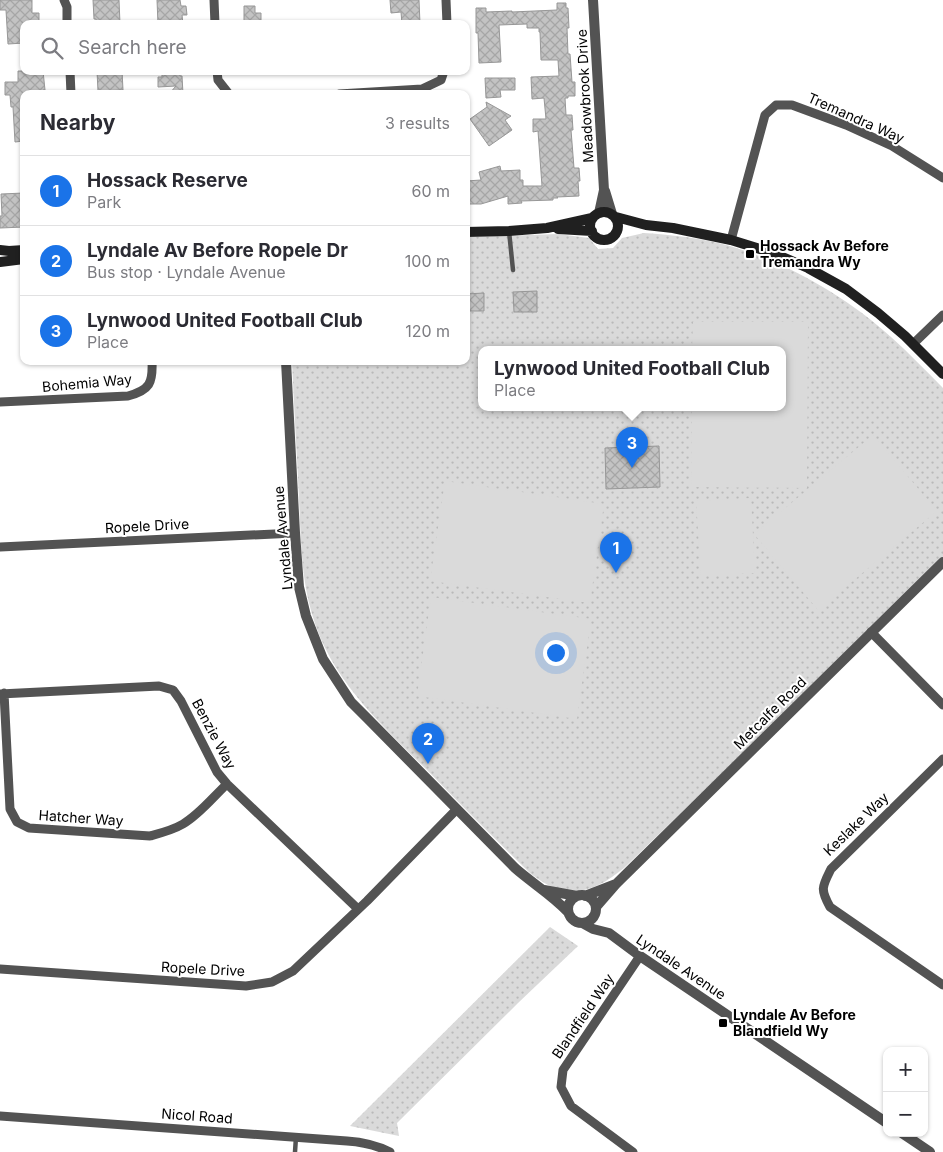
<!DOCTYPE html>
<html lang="en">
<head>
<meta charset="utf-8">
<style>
	body { margin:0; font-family:Inter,sans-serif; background:#f7f7f7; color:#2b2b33 }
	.controls { position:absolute; right:15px; bottom:15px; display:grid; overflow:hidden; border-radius:10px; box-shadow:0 1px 4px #0004 }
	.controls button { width:45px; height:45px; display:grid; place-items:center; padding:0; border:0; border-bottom:1px solid #e1e1e2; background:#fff; color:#2b2b33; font:25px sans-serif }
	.you { position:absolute; left:555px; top:652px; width:18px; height:18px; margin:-12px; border:4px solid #fff; border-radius:50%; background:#1a73e8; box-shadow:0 0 0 8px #1a73e833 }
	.badge { display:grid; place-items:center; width:32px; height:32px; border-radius:50%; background:#1a73e8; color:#fff; font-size:16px; font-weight:700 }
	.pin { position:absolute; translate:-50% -41px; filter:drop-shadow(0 1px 2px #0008) }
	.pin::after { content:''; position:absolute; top:26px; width:18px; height:15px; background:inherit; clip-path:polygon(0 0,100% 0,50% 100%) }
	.popup { position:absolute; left:478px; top:346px; width:308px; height:65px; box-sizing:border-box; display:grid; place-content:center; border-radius:10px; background:#fff; filter:drop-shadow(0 1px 4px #0005); font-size:16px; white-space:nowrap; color:#7c7c81 }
	.popup b { font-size:19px; color:#2b2b33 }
	.popup::after { content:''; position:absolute; left:50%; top:100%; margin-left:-10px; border:10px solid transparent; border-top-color:#fff }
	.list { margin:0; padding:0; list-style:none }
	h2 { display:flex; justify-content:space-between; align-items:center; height:65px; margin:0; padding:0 20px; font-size:21px }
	h2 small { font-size:16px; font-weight:400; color:#7c7c81 }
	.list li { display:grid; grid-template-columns:32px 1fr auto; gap:15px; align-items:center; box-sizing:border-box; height:70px; padding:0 20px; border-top:1px solid #e1e1e2 }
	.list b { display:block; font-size:19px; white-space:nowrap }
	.list p { margin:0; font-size:16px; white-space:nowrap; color:#7c7c81 }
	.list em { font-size:16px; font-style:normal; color:#7c7c81 }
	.icon { flex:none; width:28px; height:28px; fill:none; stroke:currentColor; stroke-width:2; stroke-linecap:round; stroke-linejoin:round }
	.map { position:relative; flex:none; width:943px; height:1152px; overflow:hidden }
	.search { position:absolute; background:#fff; box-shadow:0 1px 4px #0004; left:20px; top:20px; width:450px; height:55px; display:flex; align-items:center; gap:12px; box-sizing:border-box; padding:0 18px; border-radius:10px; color:#7c7c81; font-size:19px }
	.panel { position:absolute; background:#fff; box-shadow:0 1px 4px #0004; left:20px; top:90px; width:450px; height:275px; border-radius:10px }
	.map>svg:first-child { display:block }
</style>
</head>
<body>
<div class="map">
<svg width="943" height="1152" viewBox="0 0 943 1152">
	<defs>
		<pattern id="grass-dots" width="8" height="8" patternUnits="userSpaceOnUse" patternTransform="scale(1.25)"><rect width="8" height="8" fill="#dadada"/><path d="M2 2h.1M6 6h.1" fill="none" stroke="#b9b9b9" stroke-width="1.8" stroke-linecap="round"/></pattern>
		<pattern id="building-cross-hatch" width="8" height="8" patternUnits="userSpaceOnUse" patternTransform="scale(1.25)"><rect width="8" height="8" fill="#c3c3c3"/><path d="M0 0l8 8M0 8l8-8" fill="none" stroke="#a6a6a6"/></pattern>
	</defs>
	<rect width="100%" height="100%" fill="#fff"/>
	<path fill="url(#grass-dots)" fill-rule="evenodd" d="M 644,233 C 673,235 702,238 730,246 C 788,263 847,297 891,337 C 909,353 926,371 943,388 L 943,559 L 624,868 C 600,887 579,899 548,885 C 542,882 537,878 531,874 C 497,841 463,807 430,773 C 382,725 331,681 312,614 C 301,578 301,539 299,501 C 297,455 294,408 292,361 L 466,361 L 466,237 L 558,234 L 589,238 L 598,249 L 613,248 L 622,238 ZM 482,349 L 782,349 L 782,407 L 482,407 Z
		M 550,927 L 578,946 L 518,1003 L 397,1123 L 399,1136 L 350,1126 Z"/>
	<path fill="#dadada" d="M 693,322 L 808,322 L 807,488 L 691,487 L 692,407 L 782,407 L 782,349 L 692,349 Z
		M 873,435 L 937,511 L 818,610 L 754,534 Z
		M 445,481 L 604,504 L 590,603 L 430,581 Z
		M 751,498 L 755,573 L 701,576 L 696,501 Z
		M 431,597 L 591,619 L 577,719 L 417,696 Z"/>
	<path fill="url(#building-cross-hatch)" stroke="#979797" d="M 0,0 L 32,0 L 32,13 L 39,13 L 39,24 L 24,24 L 24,43 L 8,44 L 6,10 L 0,10 Z
		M 93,0 L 119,0 L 120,24 L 96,24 L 96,19 L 94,19 Z
		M 157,0 L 180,0 L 181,6 L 186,6 L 187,15 L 182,15 L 183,24 L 158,24 Z
		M 390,0 L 419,0 L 420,24 L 402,24 L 401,12 L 391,13 Z
		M 557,3 L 566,3 L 566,8 L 568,8 L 569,28 L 567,28 L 568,54 L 570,54 L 572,82 L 575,82 L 575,96 L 568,96 L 568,98 L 565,98 L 566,115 L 572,115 L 573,130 L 571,130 L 574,168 L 579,168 L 580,181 L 578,181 L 579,196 L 557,197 L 558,198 L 553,198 L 553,200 L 521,201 L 522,203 L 508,204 L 508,196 L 481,204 L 466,204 L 466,181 L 481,180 L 479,172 L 500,166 L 501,171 L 520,170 L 520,180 L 523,180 L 523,186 L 542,186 L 538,131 L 533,132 L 533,119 L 546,119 L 544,98 L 532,99 L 531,77 L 559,76 L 558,60 L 541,60 L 540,32 L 539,32 L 539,28 L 527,28 L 527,24 L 499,25 L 501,62 L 479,63 L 478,33 L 476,33 L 476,8 L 486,8 L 486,12 L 512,11 L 512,12 L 557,10 Z
		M 244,6 L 255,6 L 255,13 L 261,13 L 261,24 L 244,24 Z
		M 18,71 L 43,71 L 45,90 L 43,90 L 43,94 L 24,94 L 24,141 L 15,142 L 13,107 L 11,107 L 10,95 L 5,95 L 5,82 L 18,82 Z
		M 97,71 L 122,71 L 123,90 L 98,91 Z
		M 162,71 L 180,72 L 180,76 L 182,76 L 183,94 L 169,94 L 176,86 L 158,87 L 158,77 L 162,77 Z
		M 485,78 L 515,78 L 515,90 L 500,90 L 501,97 L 486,98 Z
		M 486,102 L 511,116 L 505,120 L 512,130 L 489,146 L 470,119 L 487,107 Z
		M 24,193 L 24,227 L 0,228 L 0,216 L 2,216 L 1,194 Z
		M 537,291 L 537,312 L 514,312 L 513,292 Z
		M 484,293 L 484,311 L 466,311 L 466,294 Z
		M 659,446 L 660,487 L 606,489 L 605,448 Z"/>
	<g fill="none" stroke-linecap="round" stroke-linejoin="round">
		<path stroke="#535353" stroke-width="4.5" d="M 509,231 L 513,270
			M 295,1152 L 296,1137"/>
		<path stroke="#535353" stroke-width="9" d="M 64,0 L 67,7 L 67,24
			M 214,0 L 215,24
			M 446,0 L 447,24
			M 70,71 L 71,94
			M 217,71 L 218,80 L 229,94
			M 339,94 L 422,89 L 441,80 L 444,71
			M 731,240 L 765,115 L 776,105 L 792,105 L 846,125 L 892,146 L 943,178
			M 913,344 L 943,315
			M 0,402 L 128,396 C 150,390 153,383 152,361
			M 0,547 L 295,533
			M 871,632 L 943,705
			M 4,693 L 10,809 L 17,822 L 29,828 L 150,836 C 161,833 173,830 183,824 C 200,814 213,797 227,784
			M 0,694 L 159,686 L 173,690 L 181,701 L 217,772 L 227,784 L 358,909
			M 943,759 L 831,869 C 822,887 820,889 830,907 L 943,985
			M 0,969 L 246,986 L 272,982 L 293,971 L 367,901 L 456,810
			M 0,1116 L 347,1141 C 362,1142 376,1145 390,1152
			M 633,1152 L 571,1106 L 561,1087 L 563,1070 L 640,956"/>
		<path stroke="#535353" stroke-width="10" d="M 593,0 L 604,190 L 599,213
			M 605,191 L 612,214
			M 286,361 L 295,533 L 299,587 L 306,616 L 323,659 L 351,702 L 367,718 L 515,868 C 532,883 552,895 568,912
			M 544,890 L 577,896
			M568 909a14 14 0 1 1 28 0a14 14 0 1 1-28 0Z
			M 585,896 L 616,884
			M 596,907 L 616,884 L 943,562
			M 584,924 L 593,929 L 609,933 L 640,956 L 887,1123
			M 902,1133 L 930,1152"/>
		<path stroke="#202020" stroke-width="10" d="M590 226a14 14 0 1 1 28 0a14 14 0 1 1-28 0Z
			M 616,217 L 646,225 L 673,228 L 731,240 L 773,253 L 808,268 L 846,289 L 878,313 L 905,336 L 943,374
			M 558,229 L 592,231
			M 466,232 L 509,231 L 547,228 L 592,218
			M 0,250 L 9,251 L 24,250
			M 0,262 L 24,259"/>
	</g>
	<g fill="#000" stroke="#fff" stroke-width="2">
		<rect x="745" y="249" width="10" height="10" rx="2.5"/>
		<rect x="718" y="1018" width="10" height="10" rx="2.5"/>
	</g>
	<g text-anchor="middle" stroke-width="4" stroke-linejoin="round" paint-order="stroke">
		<g font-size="14" fill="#000" stroke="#fff">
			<text transform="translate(585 96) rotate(-93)" y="5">Meadowbrook Drive</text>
			<text transform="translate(856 118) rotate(24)" y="5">Tremandra Way</text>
			<text transform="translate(87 383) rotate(-5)" y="5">Bohemia Way</text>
			<text transform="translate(147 526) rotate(-3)" y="5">Ropele Drive</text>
			<text transform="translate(283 538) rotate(-95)" y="5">Lyndale Avenue</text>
			<text transform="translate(770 713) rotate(-45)" y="5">Metcalfe Road</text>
			<text transform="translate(214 734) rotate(62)" y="5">Benzie Way</text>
			<text transform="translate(81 818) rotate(4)" y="5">Hatcher Way</text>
			<text transform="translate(856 824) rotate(-44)" y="5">Keslake Way</text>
			<text transform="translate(681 967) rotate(34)" y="5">Lyndale Avenue</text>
			<text transform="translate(203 969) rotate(3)" y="5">Ropele Drive</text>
			<text transform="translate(583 1016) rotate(-56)" y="5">Blandfield Way</text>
			<text transform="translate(197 1116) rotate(4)" y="5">Nicol Road</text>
		</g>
		<g font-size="14" font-weight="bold" fill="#000" stroke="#fff" text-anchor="start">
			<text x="760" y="251">Hossack Av Before<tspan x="760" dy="16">Tremandra Wy</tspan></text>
			<text x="733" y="1020">Lyndale Av Before<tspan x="733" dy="16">Blandfield Wy</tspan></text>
		</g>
	</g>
</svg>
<div class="controls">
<button>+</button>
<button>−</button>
</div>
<div class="you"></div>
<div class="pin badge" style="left:616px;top:573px">1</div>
<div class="pin badge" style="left:428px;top:764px">2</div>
<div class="pin badge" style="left:632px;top:468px">3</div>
<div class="popup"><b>Lynwood United Football Club</b>Place</div>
<div class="search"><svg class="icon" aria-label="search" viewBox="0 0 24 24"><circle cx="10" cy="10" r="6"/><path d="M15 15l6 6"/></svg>Search here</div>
<section class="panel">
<h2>Nearby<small>3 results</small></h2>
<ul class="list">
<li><span class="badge">1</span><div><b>Hossack Reserve</b><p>Park</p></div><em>60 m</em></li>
<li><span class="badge">2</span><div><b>Lyndale Av Before Ropele Dr</b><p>Bus stop · Lyndale Avenue</p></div><em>100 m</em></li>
<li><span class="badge">3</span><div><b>Lynwood United Football Club</b><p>Place</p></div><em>120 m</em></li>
</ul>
</section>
</div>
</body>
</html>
